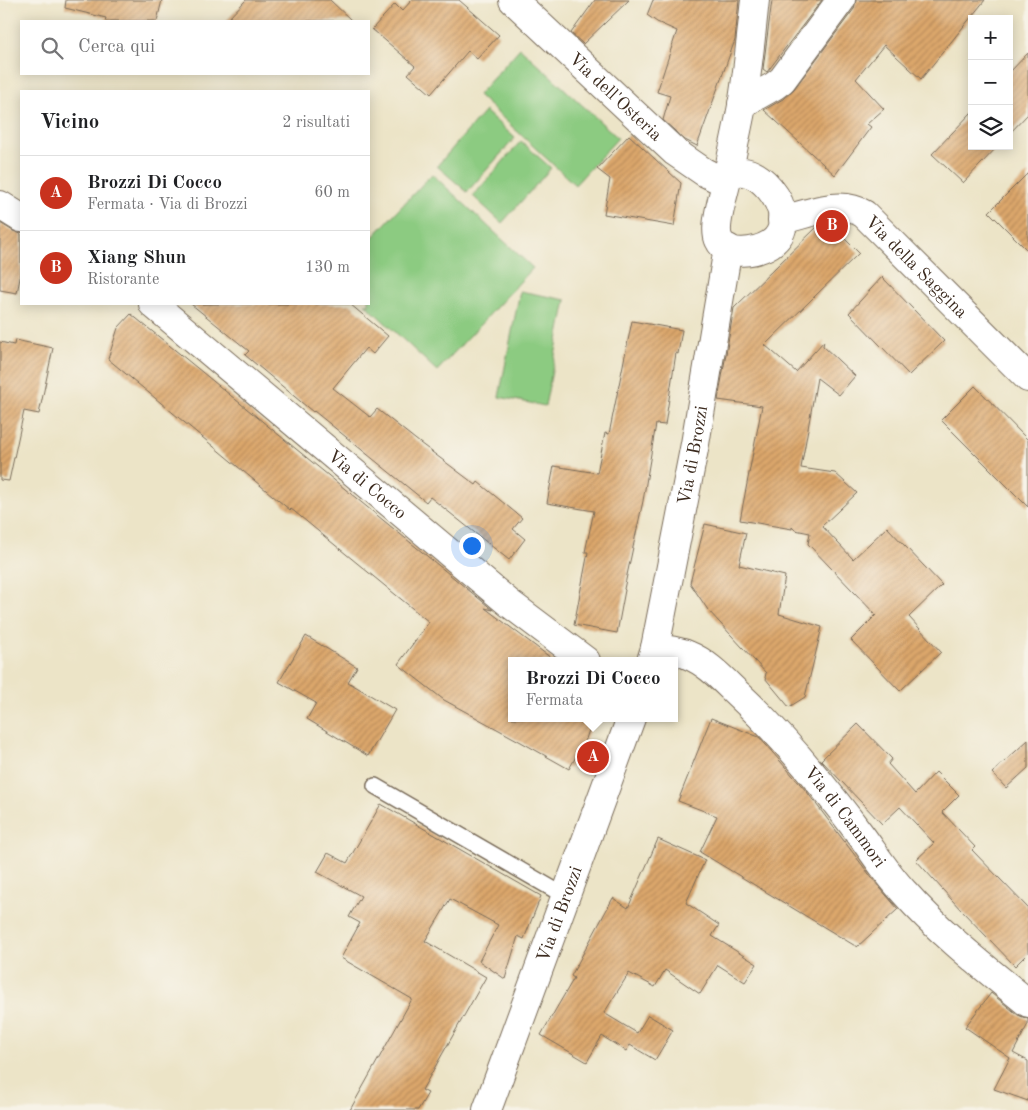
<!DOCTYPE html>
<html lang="it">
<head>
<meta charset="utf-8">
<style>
	body { margin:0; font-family:"Old Standard TT",serif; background:#f2f2f2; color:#202124 }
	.controls { position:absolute; right:15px; top:15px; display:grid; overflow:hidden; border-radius:0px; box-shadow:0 2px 12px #0003 }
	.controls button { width:45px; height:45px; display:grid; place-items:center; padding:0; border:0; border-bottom:1px solid #e0e0e0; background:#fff; color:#202124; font:25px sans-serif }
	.you { position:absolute; left:471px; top:545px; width:18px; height:18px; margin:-12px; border:4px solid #fff; border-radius:50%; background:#1a73e8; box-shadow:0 0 0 8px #1a73e833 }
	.badge { display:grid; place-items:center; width:32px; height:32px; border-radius:50%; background:#c8321e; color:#fff; font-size:16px; font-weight:700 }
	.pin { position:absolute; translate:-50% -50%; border:2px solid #fff; box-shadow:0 1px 5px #0006 }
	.popup { position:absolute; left:508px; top:657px; width:170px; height:65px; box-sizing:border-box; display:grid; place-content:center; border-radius:0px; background:#fff; filter:drop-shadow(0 1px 4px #0005); font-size:16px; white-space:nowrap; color:#757577 }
	.popup b { font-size:19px; color:#202124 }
	.popup::after { content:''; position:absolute; left:50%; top:100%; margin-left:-10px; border:10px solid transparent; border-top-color:#fff }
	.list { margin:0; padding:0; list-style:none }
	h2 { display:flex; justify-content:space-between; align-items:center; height:65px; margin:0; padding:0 20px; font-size:21px }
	h2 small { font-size:16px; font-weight:400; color:#757577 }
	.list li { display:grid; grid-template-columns:32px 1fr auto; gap:15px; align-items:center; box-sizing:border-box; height:75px; padding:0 20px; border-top:1px solid #e0e0e0 }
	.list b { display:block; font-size:19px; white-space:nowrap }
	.list p { margin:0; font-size:16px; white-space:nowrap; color:#757577 }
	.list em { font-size:16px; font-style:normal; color:#757577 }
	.icon { flex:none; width:28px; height:28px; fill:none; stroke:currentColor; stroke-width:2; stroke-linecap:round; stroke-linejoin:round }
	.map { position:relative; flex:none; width:1028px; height:1110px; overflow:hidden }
	.search { position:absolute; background:#fff; box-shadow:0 2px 12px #0003; left:20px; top:20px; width:350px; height:55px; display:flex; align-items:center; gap:12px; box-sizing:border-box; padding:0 18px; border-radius:0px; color:#757577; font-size:19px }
	.panel { position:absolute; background:#fff; box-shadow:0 2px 12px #0003; left:20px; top:90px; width:350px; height:215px; border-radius:0px }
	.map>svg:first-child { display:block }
</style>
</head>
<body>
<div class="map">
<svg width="1028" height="1110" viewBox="0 0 1028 1110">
	<defs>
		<pattern id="building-hatch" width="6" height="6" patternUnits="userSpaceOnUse" patternTransform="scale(1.25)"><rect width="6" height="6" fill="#dca76c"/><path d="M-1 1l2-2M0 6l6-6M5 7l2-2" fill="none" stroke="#b48858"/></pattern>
	</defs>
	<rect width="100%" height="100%" fill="#f7f3e8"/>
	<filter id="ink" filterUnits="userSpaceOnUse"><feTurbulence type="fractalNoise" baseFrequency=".02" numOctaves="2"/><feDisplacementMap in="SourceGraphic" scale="10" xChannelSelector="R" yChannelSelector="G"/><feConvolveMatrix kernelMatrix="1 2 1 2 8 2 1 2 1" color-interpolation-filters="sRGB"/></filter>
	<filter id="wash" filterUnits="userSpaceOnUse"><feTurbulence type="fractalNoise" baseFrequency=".0096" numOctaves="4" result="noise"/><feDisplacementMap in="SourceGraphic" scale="20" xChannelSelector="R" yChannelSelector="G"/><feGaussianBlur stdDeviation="1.12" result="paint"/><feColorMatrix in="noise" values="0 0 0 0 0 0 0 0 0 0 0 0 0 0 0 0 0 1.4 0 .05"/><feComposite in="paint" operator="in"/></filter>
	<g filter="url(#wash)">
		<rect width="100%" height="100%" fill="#ece4c7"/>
		<path fill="#8ccb81" stroke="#647a50" d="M 520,48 L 618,138 L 575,185 L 478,95 Z
			M 485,111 L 515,138 L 467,192 L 437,166 Z
			M 521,141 L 551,168 L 502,223 L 473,196 Z
			M 432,174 L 533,268 L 437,371 L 365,304 L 369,304 L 369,241 Z
			M 520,291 L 566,300 L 545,406 L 499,397 Z"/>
		<g id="blocks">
			<path fill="url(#building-hatch)" d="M 66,0 L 162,0 L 157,21 L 105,21 L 106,18 L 65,8 Z
				M 246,0 L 330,0 L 352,21 L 226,21 Z
				M 412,0 L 459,0 L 499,35 L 477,59 L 468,51 L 431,94 L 408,74 L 415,66 L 372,29 L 395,4 L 402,11 Z
				M 595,0 L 629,0 L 583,44 L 571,33 Z
				M 653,0 L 739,0 L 735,40 L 697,146 L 685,140 L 663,120 L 670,96 L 657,92 L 677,31 L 657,22 L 647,15 Z
				M 772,0 L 822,0 L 767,72 L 763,69 Z
				M 856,0 L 985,0 L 921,79 L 884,45 L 856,79 L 884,109 L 867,124 L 871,127 L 835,175 L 764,110 L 783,99 L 794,89 L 854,9 Z
				M 1028,53 L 1028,114 L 1009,134 L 1009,73 Z
				M 972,112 L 972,146 L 998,146 L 963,183 L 932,154 Z
				M 629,135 L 681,183 L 674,226 L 604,214 L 610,179 L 597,169 Z
				M 1028,173 L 1028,251 L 989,212 Z
				M 0,223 L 13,231 L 21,234 L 21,273 L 17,293 L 0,290 Z
				M 830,224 L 859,253 L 765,345 L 796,372 L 824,341 L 823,346 L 855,376 L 839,395 L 817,378 L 801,468 L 835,473 L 857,493 L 822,526 L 853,559 L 887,527 L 942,585 L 909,617 L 941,652 L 900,691 L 851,640 L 876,615 L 808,544 L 810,533 L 795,530 L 792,527 L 792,529 L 740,520 L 762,406 L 718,400 L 734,308 L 818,226 Z
				M 882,277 L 944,341 L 909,375 L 849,313 Z
				M 191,304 L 350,304 L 388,336 L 373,354 L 366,348 L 333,388 L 370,417 L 377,409 L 420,443 L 476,485 L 478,482 L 522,518 L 513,529 L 525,539 L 509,560 L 430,497 L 426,502 L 314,411 L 313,412 L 245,355 L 249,351 Z
				M 131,314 L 493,610 L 485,608 L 555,661 L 512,661 L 512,718 L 593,718 L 586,739 L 569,769 L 521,742 L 444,700 L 398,664 L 429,622 L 324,536 L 295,512 L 291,509 L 290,510 L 108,359 L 118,328 Z
				M 632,321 L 682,330 L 678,354 L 676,353 L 665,425 L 656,424 L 643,501 L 624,589 L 625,590 L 617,633 L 574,625 L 588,552 L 585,552 L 594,511 L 547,503 L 554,466 L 597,473 L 605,433 L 609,434 Z
				M 15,340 L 53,348 L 39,414 L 24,411 L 9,481 L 0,480 L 0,342 L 14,345 Z
				M 975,386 L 1028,440 L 1028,507 L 941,420 Z
				M 705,524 L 746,533 L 739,565 L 785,576 L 779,614 L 822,627 L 805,697 L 789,707 L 765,678 L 766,673 L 708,610 L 690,583 Z
				M 306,636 L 357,667 L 348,682 L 395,710 L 368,756 L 307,719 L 316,703 L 279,682 Z
				M 711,718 L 759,737 L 807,792 L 875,882 L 898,909 L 857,947 L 700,852 L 717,816 L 678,801 Z
				M 858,724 L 892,759 L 888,764 L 915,794 L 936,772 L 959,795 L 942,812 L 975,847 L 972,850 L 1028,908 L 1028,953 L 1015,966 L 961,910 L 916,860 L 934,843 L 900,807 L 882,824 L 821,760 Z
				M 1028,740 L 1028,768 L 1006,788 L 992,773 Z
				M 381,804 L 541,896 L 524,939 L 518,936 L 505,979 L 479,961 L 498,925 L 450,899 L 425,941 L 486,977 L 422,1090 L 428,1093 L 418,1110 L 350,1110 L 412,999 L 341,958 L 360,923 L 349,917 L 361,896 L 317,872 L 328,853 L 347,863 Z
				M 658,839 L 705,860 L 686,903 L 719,925 L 712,936 L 757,964 L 745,982 L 718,965 L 700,994 L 665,970 L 655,987 L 629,973 L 604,1013 L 637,1033 L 648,1015 L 673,1030 L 655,1060 L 630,1045 L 626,1051 L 602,1036 L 587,1062 L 541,1035 L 574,978 L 571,976 L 613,898 L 628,908 Z
				M 991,993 L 1018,1015 L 1028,1019 L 1028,1024 L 1013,1053 L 1028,1061 L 1028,1101 L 994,1089 L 1010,1058 L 965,1027 Z"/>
		</g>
	</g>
	<g filter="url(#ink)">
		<use href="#blocks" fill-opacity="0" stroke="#796b59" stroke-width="1"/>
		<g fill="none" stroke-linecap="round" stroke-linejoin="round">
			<defs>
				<path id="service" d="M 375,786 L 565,896"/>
				<g id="minor">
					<path id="s1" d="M 513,0 L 675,152 L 704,172 L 726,183"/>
					<path d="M 742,104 L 774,86 L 782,80 L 841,0"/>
					<path d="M 726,183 C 743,144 811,217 770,244 C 757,252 727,258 719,240 C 713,228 723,197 726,184 C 731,158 737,132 742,106 C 748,71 751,35 755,0"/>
					<path d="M 0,205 L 21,218"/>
					<path id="s2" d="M 782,220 C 808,214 840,199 864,214 L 1028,378"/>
					<path id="s3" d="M 153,304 L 509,603 L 586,661"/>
					<path id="s4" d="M 655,648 C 666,650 678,650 688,655 C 708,663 723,680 739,695 C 785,738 825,787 863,838 C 876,856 888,875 904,892 C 940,933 985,968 1028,1003"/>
					<path id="s5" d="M 651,661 L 655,648 L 695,444 L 728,248"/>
					<path id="s6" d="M 487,1110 L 631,718"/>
				</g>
			</defs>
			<use href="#service" stroke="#796b59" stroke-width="18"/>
			<use href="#minor" stroke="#796b59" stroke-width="30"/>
			<use href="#service" stroke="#fff" stroke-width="15"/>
			<use href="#minor" stroke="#fff" stroke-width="28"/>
		</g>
	</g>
	<g text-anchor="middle" stroke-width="4" stroke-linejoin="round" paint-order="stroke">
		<g font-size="18" fill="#3b2a1e" stroke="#f7f3e8">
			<text dy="6" stroke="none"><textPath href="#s1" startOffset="141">Via dell'Osteria</textPath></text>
			<text dy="6" stroke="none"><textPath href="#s2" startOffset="159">Via della Saggina</textPath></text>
			<text dy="6" stroke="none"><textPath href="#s5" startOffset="210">Via di Brozzi</textPath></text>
			<text dy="6" stroke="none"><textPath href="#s3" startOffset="280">Via di Cocco</textPath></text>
			<text dy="6" stroke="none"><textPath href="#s4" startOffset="261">Via di Cammori</textPath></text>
			<text dy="6" stroke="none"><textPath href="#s6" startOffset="209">Via di Brozzi</textPath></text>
		</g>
	</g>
</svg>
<div class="controls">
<button>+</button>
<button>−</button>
<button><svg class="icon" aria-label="layers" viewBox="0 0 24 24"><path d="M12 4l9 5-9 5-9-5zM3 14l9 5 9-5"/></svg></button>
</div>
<div class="you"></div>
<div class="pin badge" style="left:593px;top:757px">A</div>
<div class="popup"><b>Brozzi Di Cocco</b>Fermata</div>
<div class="pin badge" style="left:832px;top:226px">B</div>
<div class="search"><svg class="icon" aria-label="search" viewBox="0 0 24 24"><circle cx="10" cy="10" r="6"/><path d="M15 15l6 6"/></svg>Cerca qui</div>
<section class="panel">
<h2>Vicino<small>2 risultati</small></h2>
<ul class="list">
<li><span class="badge">A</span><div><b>Brozzi Di Cocco</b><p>Fermata · Via di Brozzi</p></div><em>60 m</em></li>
<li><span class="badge">B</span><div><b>Xiang Shun</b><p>Ristorante</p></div><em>130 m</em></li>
</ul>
</section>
</div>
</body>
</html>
